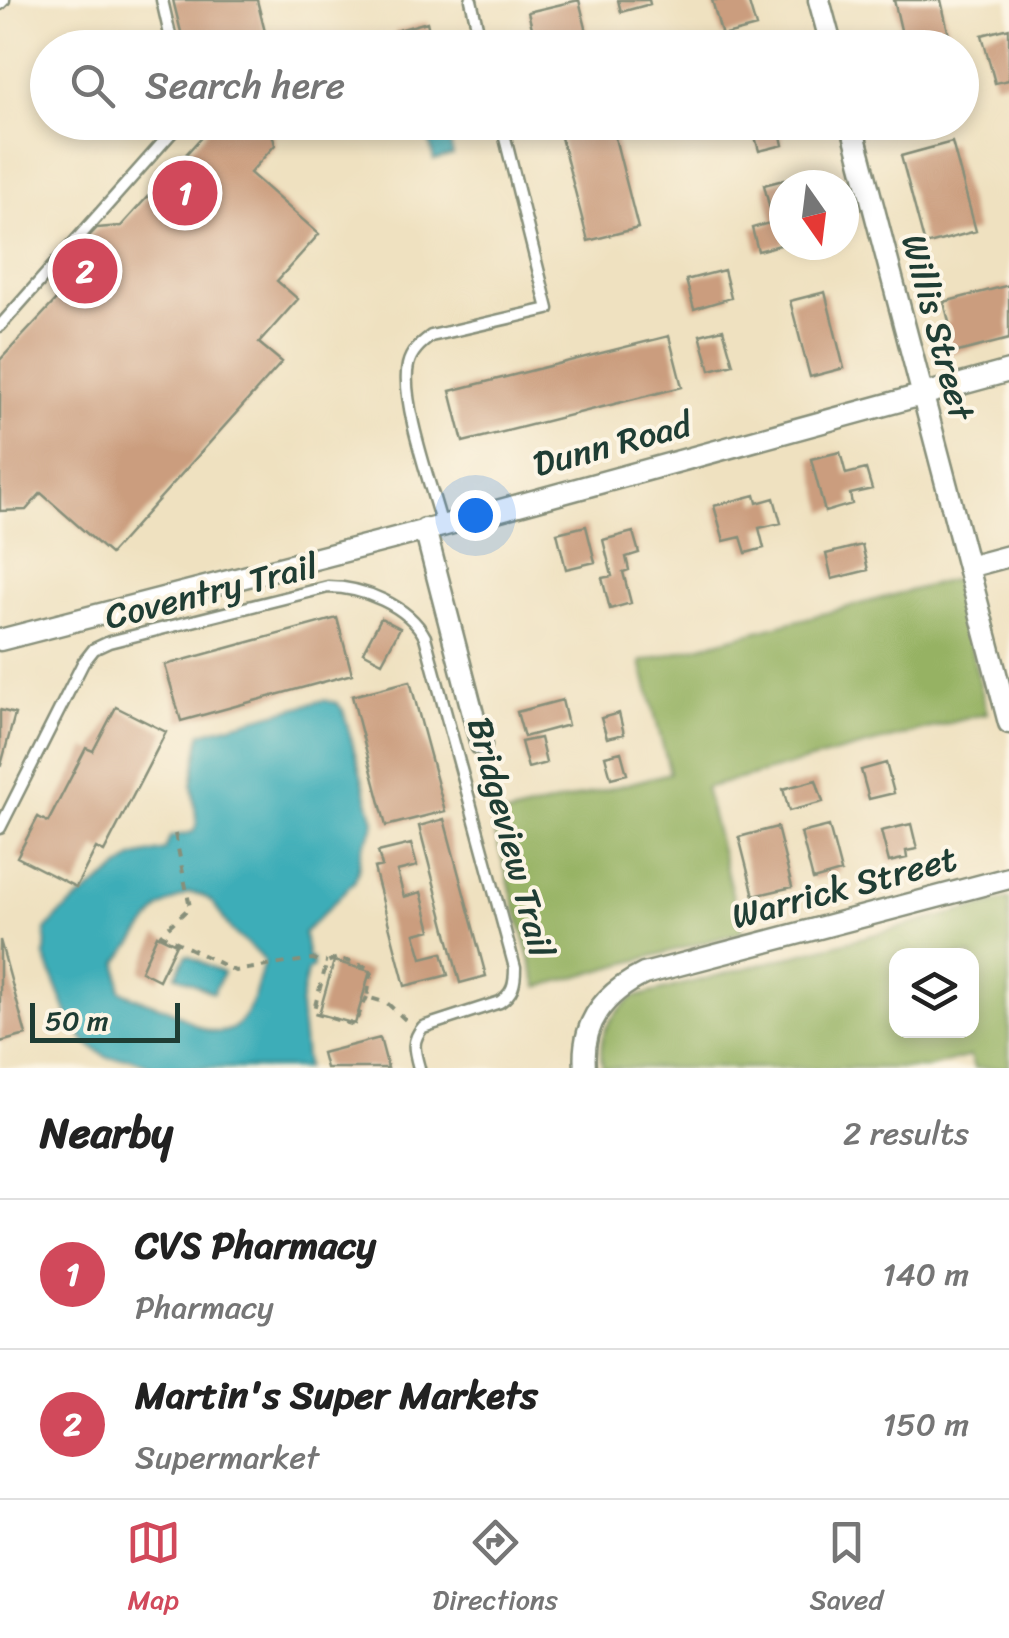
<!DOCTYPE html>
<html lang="en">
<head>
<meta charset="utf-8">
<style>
	body { margin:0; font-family:Sriracha,sans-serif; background:#f2f2f2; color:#222 }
	.controls { position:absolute; right:30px; bottom:30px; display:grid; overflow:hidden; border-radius:20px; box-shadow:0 5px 15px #0003 }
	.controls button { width:90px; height:90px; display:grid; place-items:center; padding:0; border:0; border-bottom:2px solid #e0e0e0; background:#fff; color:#222; font:50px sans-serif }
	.compass { position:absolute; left:769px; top:170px; width:90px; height:90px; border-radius:50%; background:#fff; box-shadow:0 5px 15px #0003; rotate:166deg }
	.scale { position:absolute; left:30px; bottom:25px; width:150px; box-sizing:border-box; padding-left:10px; border:5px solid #1f3d34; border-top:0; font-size:28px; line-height:35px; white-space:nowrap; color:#1f3d34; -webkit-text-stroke:8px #fcf5e5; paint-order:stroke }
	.you { position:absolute; left:475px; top:515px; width:35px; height:35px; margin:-25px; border:8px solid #fff; border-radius:50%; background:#1a73e8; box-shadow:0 0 0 15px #1a73e833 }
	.badge { display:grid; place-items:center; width:65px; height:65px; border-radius:50%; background:#d1495b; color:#fff; font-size:32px; font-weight:700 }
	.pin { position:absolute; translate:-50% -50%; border:5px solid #fff; box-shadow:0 2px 10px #0006 }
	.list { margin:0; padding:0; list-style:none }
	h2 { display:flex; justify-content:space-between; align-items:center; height:130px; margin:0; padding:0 40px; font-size:42px }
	h2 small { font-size:32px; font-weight:400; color:#767676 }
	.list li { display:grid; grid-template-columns:65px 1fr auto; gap:30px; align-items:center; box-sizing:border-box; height:150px; padding:0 40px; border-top:2px solid #e0e0e0 }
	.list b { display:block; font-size:38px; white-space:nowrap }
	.list p { margin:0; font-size:32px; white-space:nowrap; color:#767676 }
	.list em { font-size:32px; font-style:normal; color:#767676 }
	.icon { flex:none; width:55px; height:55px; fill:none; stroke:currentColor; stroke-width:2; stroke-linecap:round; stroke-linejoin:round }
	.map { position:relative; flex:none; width:1009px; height:1068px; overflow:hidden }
	.search { position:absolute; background:#fff; box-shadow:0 5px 15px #0003; left:30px; right:30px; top:30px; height:110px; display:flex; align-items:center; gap:25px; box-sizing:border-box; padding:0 35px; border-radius:55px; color:#767676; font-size:38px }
	.sheet { height:430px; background:#fff }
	nav { display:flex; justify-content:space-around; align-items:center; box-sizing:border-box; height:140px; border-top:2px solid #e0e0e0; background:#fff; font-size:28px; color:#767676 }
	nav a { display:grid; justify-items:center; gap:5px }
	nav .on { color:#d1495b }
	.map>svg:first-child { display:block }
</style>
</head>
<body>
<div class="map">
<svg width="1009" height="1068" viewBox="0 0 1009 1068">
	<rect width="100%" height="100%" fill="#fcf5e5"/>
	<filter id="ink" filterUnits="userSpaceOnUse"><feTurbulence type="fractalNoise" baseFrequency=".01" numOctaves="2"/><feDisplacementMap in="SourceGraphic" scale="20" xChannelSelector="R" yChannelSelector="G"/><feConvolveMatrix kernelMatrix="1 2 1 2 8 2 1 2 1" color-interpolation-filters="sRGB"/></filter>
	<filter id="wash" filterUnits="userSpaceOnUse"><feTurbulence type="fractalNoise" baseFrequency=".0048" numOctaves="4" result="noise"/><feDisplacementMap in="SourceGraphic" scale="40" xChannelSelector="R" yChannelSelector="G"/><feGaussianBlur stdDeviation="2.25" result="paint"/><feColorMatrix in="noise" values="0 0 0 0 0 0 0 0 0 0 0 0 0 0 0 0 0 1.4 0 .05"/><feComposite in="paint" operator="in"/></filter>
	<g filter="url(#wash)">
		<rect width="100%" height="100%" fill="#efe1c0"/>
		<path fill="#96b264" stroke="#5a784c" stroke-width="2.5" fill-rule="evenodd" d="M 954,579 L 987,713 L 705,788 L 742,932 L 538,987 L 491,819 L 670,773 L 641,662 Z
			M 1009,899 L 1009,1068 L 974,1068 L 970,1056 L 926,1068 L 603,1068 C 596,1036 608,1018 632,998 ZM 896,956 L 972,956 L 972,1030 L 896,1030 Z"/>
		<path fill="#3cadb8" stroke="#2e7576" stroke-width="2.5" fill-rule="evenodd" d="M 425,123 L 445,123 L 453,155 L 434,160 Z
			M 324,700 L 337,703 L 343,710 L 374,821 C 373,835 368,835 363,846 C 358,858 361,870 354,882 L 304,933 L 308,959 L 312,959 L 313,967 L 307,971 L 300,1006 L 306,1068 L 155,1068 L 130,1058 L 108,1058 L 86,1043 L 70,1020 L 45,957 L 46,930 L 60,914 L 134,857 L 165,850 L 170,837 L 193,832 L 197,824 L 192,785 L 201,733 ZM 188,893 C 212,892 217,911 229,927 C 239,941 256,947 264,961 C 255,992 247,1050 199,1027 C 189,1022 181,1015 171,1011 C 158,1004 128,997 120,990 L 118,962 L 160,908 Z
			M 187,955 L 223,973 L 213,993 L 176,975 Z"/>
		<g id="blocks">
			<path fill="#cb9d7e" d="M 173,0 L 257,0 L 269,48 L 185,48 Z
				M 579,0 L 591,48 L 537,48 L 528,12 Z
				M 618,0 L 649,0 L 650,4 L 621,12 Z
				M 712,0 L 748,0 L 756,27 L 722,36 Z
				M 894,0 L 941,0 L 949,36 L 905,47 Z
				M 427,22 L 433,48 L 399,48 L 395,31 Z
				M 1009,28 L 1009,80 L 995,83 L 982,35 Z
				M 375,38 L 378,48 L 342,48 L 342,46 Z
				M 205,122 L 269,122 L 275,145 L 250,173 L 319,234 L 277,281 L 298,299 L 259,343 L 282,362 L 110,554 L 41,493 L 26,510 L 0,511 L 0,360 L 56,300 L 54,273 L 97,228 L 121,226 L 207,131 Z
				M 557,122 L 611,122 L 638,228 L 588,241 Z
				M 751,122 L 778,122 L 783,145 L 759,151 Z
				M 952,142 L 976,231 L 925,245 L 901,156 Z
				M 795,177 L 797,185 L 784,185 L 784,244 L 758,251 L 752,228 L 773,222 L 764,185 Z
				M 724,270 L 731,298 L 694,309 L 686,280 Z
				M 1009,285 L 1009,339 L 950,354 L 942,324 L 949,322 L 944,302 Z
				M 825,292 L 844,368 L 810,377 L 790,301 Z
				M 723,329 L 733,364 L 710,370 L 700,335 Z
				M 669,336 L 682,387 L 463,442 L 450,391 Z
				M 840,452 L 846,474 L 866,469 L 872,489 L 850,494 L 852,504 L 825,512 L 811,459 Z
				M 755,495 L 757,503 L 774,498 L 781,523 L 759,528 L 764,548 L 746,553 L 741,537 L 724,541 L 714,506 Z
				M 586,526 L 595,562 L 566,569 L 557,533 Z
				M 633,532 L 639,553 L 626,557 L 629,570 L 623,572 L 631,603 L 610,609 L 602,578 L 612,576 L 603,540 Z
				M 862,545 L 868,570 L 832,579 L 826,554 Z
				M 337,618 L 352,674 L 181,721 L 165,665 Z
				M 381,618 L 400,628 L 382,662 L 363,652 Z
				M 410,681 L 445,811 L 386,826 L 352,696 Z
				M 562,700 L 568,725 L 524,737 L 517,712 Z
				M 116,707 L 166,732 L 104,852 L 96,848 L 76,887 L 17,857 L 38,817 L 48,822 L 86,748 L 93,751 Z
				M 0,710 L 15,714 L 1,765 L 0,764 Z
				M 619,713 L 624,734 L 607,738 L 601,718 Z
				M 540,738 L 546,763 L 528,768 L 521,742 Z
				M 621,752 L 627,774 L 611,778 L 605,756 Z
				M 886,763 L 894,793 L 869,799 L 861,770 Z
				M 816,780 L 823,802 L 789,811 L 783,789 Z
				M 444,819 L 486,976 L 460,983 L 419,826 Z
				M 911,824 L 917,849 L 906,851 L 907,858 L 889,862 L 881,831 Z
				M 829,826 L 841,872 L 813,880 L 801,833 Z
				M 777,827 L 792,887 L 754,896 L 739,837 Z
				M 411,844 L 417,866 L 397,871 L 404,897 L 421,892 L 431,930 L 415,934 L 422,958 L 442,953 L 448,975 L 405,986 L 374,868 L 382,866 L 378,852 Z
				M 157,935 L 176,944 L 159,980 L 141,971 Z
				M 0,940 L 26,1035 L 0,1042 Z
				M 334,961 L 370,971 L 355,1024 L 319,1014 Z
				M 380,1038 L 388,1068 L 326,1068 L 322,1053 Z"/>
		</g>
	</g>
	<g filter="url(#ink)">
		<use href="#blocks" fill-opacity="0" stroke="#878f7a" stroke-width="2.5"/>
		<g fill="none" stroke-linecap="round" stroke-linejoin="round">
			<defs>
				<path id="lane" d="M 162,0 L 173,48
					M 471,0 L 482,48
					M 0,4 L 4,0
					M 0,326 L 181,122
					M 442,526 C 432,488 400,401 408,365 C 411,352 420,344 431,336 L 548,309 L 501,122
					M 0,828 L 83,663 L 94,649 L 109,642 L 328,587 C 362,587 408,605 425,637 L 515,968 C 515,984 513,993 500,1002 L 423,1027 C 411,1041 414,1050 419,1068"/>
				<path id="street" d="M 819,0 L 832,48
					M 851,122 L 1009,723
					M 425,529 L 481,745
					M 968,567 L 1009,556
					M 0,640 L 442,526 L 1009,371
					M 585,1068 C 581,1022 605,993 644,974 L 1009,878"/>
			</defs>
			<use href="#lane" stroke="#878f7a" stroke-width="15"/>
			<use href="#street" stroke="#878f7a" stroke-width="25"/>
			<path stroke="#878f7a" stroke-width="4" stroke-dasharray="8 8" stroke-linecap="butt" d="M 175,834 L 190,907 L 161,934 L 235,971 L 312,959 L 327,962
				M 367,997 L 354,1025 L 313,1013 L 327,962 L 338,958 L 372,969 L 367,997 L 387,1003 L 410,1024"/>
			<use href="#lane" stroke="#fff" stroke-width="10"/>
			<use href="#street" stroke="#fff" stroke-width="20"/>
		</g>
	</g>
	<g text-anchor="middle" stroke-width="8" stroke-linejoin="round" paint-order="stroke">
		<g font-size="35" fill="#1f3d34" stroke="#fcf5e5">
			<text transform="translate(938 327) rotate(75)" y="12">Willis Street</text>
			<text transform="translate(612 444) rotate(-15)" y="12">Dunn Road</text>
			<text transform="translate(211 591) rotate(-14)" y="12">Coventry Trail</text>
			<text transform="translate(511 837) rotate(75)" y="12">Bridgeview Trail</text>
			<text transform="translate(844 887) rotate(-15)" y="12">Warrick Street</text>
		</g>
	</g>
</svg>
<div class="controls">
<button><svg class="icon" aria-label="layers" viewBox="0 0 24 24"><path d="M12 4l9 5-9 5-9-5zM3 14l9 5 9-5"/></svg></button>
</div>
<svg class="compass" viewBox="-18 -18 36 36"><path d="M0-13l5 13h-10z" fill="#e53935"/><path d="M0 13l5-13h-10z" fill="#767676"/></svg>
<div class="scale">50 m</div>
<div class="you"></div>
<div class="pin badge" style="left:185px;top:193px">1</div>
<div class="pin badge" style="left:85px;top:271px">2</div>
<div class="search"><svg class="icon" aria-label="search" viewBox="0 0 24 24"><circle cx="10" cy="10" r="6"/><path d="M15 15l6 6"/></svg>Search here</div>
</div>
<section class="sheet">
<h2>Nearby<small>2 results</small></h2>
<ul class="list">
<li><span class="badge">1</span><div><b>CVS Pharmacy</b><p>Pharmacy</p></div><em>140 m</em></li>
<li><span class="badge">2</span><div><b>Martin's Super Markets</b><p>Supermarket</p></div><em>150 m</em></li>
</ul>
</section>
<nav>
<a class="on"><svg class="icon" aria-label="map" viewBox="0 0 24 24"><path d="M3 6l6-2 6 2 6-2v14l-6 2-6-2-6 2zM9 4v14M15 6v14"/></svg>Map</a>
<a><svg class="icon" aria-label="directions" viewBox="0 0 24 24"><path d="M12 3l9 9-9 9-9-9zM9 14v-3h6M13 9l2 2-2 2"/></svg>Directions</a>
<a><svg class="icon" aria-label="saved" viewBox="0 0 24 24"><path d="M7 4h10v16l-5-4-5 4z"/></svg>Saved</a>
</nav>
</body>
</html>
